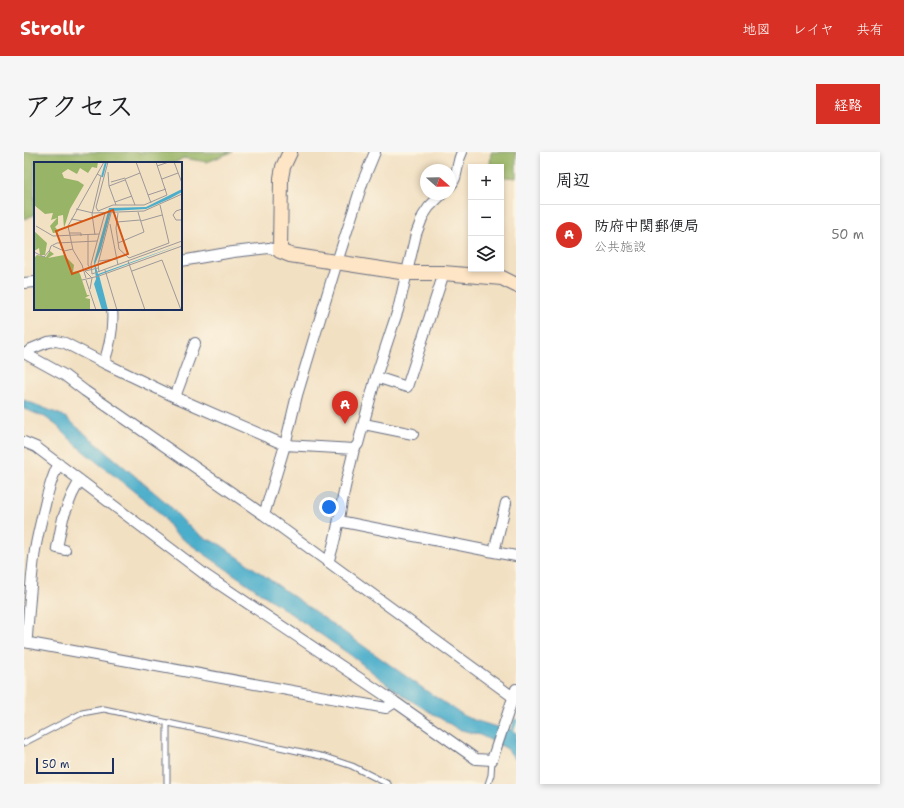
<!DOCTYPE html>
<html lang="ja">
<head>
<meta charset="utf-8">
<style>
	body { margin:0; font-family:"Shantell Sans","Klee One",sans-serif; background:#f6f6f6; color:#202124 }
	.controls { position:absolute; right:12px; top:12px; display:grid; overflow:hidden; border-radius:0px; box-shadow:0 2px 6px #0003 }
	.controls button { width:36px; height:36px; display:grid; place-items:center; padding:0; border:0; border-bottom:1px solid #e0e0e0; background:#fff; color:#202124; font:20px sans-serif }
	.compass { position:absolute; left:396px; top:12px; width:36px; height:36px; border-radius:50%; background:#fff; box-shadow:0 2px 6px #0003; rotate:110deg }
	.scale { position:absolute; left:12px; bottom:10px; width:78px; box-sizing:border-box; padding-left:4px; border:2px solid #1b2f5e; border-top:0; font-size:11px; line-height:14px; white-space:nowrap; color:#1b2f5e; -webkit-text-stroke:3px #fcf5e5; paint-order:stroke }
	.you { position:absolute; left:305px; top:355px; width:14px; height:14px; margin:-10px; border:3px solid #fff; border-radius:50%; background:#1a73e8; box-shadow:0 0 0 6px #1a73e833 }
	.badge { display:grid; place-items:center; width:26px; height:26px; border-radius:50%; background:#d93025; color:#fff; font-size:13px; font-weight:700 }
	.pin { position:absolute; translate:-50% -33px; filter:drop-shadow(0 1px 2px #0008) }
	.pin::after { content:''; position:absolute; top:21px; width:14px; height:12px; background:inherit; clip-path:polygon(0 0,100% 0,50% 100%) }
	.list { margin:0; padding:0; list-style:none }
	h2 { display:flex; justify-content:space-between; align-items:center; height:52px; margin:0; padding:0 16px; font-size:17px }
	h2 small { font-size:13px; font-weight:400; color:#757577 }
	.list li { display:grid; grid-template-columns:26px 1fr auto; gap:12px; align-items:center; box-sizing:border-box; height:60px; padding:0 16px; border-top:1px solid #e0e0e0 }
	.list b { display:block; font-size:15px; white-space:nowrap }
	.list p { margin:0; font-size:13px; white-space:nowrap; color:#757577 }
	.list em { font-size:13px; font-style:normal; color:#757577 }
	.icon { flex:none; width:22px; height:22px; fill:none; stroke:currentColor; stroke-width:2; stroke-linecap:round; stroke-linejoin:round }
	.map { position:relative; flex:none; width:492px; height:632px; overflow:hidden; border-radius:0px }
	header { display:flex; align-items:center; gap:24px; box-sizing:border-box; height:56px; padding:0 20px; background:#d93025; color:#fff }
	header strong { font-size:19px }
	nav { display:flex; gap:22px; margin-inline-start:auto; font-size:14px }
	.intro { display:flex; align-items:center; justify-content:space-between; box-sizing:border-box; height:96px; padding:0 24px }
	h1 { margin:0; font-size:28px }
	.button { padding:10px 18px; border-radius:0px; background:#d93025; color:#fff; font-size:14px; font-weight:700 }
	main { display:flex; gap:24px; padding:0 24px }
	aside { flex:1; background:#fff; border-radius:0px; box-shadow:0 2px 6px #0003 }
	.map>svg:first-child { display:block }
</style>
</head>
<body>
<header>
<strong>Strollr</strong>
<nav><a>地図</a><a>レイヤ</a><a>共有</a></nav>
</header>
<div class="intro"><h1>アクセス</h1><a class="button">経路</a></div>
<main>
<div class="map">
<svg width="492" height="632" viewBox="0 0 492 632">
	<rect width="100%" height="100%" fill="#fcf5e5"/>
	<filter id="ink" filterUnits="userSpaceOnUse"><feTurbulence type="fractalNoise" baseFrequency=".025" numOctaves="2"/><feDisplacementMap in="SourceGraphic" scale="8" xChannelSelector="R" yChannelSelector="G"/><feConvolveMatrix kernelMatrix="1 2 1 2 8 2 1 2 1" color-interpolation-filters="sRGB"/></filter>
	<filter id="wash" filterUnits="userSpaceOnUse"><feTurbulence type="fractalNoise" baseFrequency=".012" numOctaves="4" result="noise"/><feDisplacementMap in="SourceGraphic" scale="16" xChannelSelector="R" yChannelSelector="G"/><feGaussianBlur stdDeviation="0.9" result="paint"/><feColorMatrix in="noise" values="0 0 0 0 0 0 0 0 0 0 0 0 0 0 0 0 0 1.4 0 .05"/><feComposite in="paint" operator="in"/></filter>
	<g filter="url(#wash)">
		<rect width="100%" height="100%" fill="#f2e0c2"/>
		<path fill="#98b466" stroke="#5a7262" d="M 0,0 L 208,0 L 183,10 L 159,6 L 151,11 L 11,11 L 10,63 L 0,67 Z
			M 467,0 L 492,0 L 492,26 L 483,25 L 477,27 L 477,15 L 466,15 Z"/>
		<path fill="#4caecb" stroke="#346e94" d="M 0,248 L 40,264 L 144,352 L 162,372 L 179,385 L 197,393 L 407,542 L 444,566 L 469,574 L 482,576 L 492,581 L 492,608 L 482,596 L 456,583 L 434,577 L 386,548 L 358,528 L 328,504 L 150,381 L 140,366 L 132,357 L 54,295 L 32,273 L 21,265 L 0,257 Z"/>
		<g fill="none" stroke-linecap="round" stroke-linejoin="round">
			<path stroke="#4caecb" stroke-width="3" d="M 488,580 L 492,568"/>
		</g>
	</g>
	<g filter="url(#ink)">
		<g fill="none" stroke-linecap="round" stroke-linejoin="round">
			<defs>
				<path id="lane" d="M 143,571 L 143,632
					M 0,591 L 58,561 L 80,557 L 301,605 L 328,614 L 364,632
					M 464,632 L 467,623 L 468,608"/>
				<path id="street" d="M 426,34 C 433,27 432,19 435,9 C 435,6 437,3 438,0
					M 157,109 L 209,100 L 245,96 L 256,99
					M 0,131 L 11,130
					M 0,201 L 40,223 L 61,239 L 240,363 L 489,545
					M 2,202 L 7,197 L 24,190 L 32,189 L 41,191 L 80,211 L 151,245 L 261,293 L 330,297
					M 80,211 C 86,193 90,176 88,157
					M 352,225 L 383,235 L 418,127 L 419,121
					M 151,245 L 171,191
					M 340,272 L 389,282
					M 0,290 L 12,295 L 183,424 L 371,550 L 452,607 L 468,608 L 492,537
					M 240,363 L 261,293 L 273,243 L 313,110 L 339,29 L 351,0
					M 315,369 L 470,400 L 492,404
					M 41,398 L 33,396 L 39,366 L 48,343 L 56,328
					M 470,400 L 482,351
					M 304,410 C 313,387 315,363 320,340 C 323,325 327,311 330,297 L 334,292 L 352,225 L 362,194 L 374,158 L 392,82 L 399,64 L 405,55 L 418,42
					M 0,490 L 362,556 L 371,550
					M 1,490 L 3,485 C 5,456 7,427 11,398 C 14,380 19,362 23,344 C 26,334 29,321 35,312"/>
				<path id="secondary" d="M 266,0 L 259,15 L 257,26 L 256,99 L 266,103 L 383,121 L 419,121 L 478,126 L 492,133"/>
			</defs>
			<use href="#lane" stroke="#666d81" stroke-width="7"/>
			<use href="#street" stroke="#666d81" stroke-width="12"/>
			<use href="#secondary" stroke="#666d81" stroke-width="16"/>
			<use href="#lane" stroke="#fff" stroke-width="5"/>
			<use href="#street" stroke="#fff" stroke-width="10"/>
			<use href="#secondary" stroke="#fee5c5" stroke-width="14"/>
		</g>
	</g>
	<g transform="translate(10 10)">
		<rect width="148" height="148" fill="#f2e0c2"/>
		<path d="M 0,0 L 64,0 L 63,6 L 58,5 L 54,11 L 46,6 L 43,12 L 34,7 L 28,11 L 30,16 L 44,19 L 50,23 L 36,47 L 30,66 L 29,53 L 24,54 L 24,62 L 21,65 L 25,70 L 19,71 L 16,64 L 23,56 L 17,58 L 19,51 L 11,52 L 0,43 ZM 0,69 L 13,81 L 11,93 L 6,93 L 5,86 L 0,89 ZM 16,89 L 20,92 L 14,96 L 30,93 L 40,103 L 39,110 L 44,109 L 46,112 L 53,133 L 56,133 L 51,136 L 56,137 L 56,148 L 0,148 L 0,96 L 3,93 L 12,95 Z" fill="#98b466"/>
		<path d="M 148,27 L 148,30 L 135,37 L 112,47 L 77,49 L 67,87 L 61,102 L 64,112 L 148,82 L 65,113 L 74,148 L 68,148 L 60,122 L 62,117 L 60,100 L 75,46 L 112,45 Z" fill="#4caecb"/>
		<path fill="none" stroke="#4caecb" stroke-width="2" d="M 68,15 L 72,0"/>
		<path fill="none" stroke="#9c999a" stroke-width="1" d="M 74,0 L 62,45 L 64,49 L 79,43 L 110,43 L 133,33 L 122,0M 102,0 L 117,41M 140,0 L 148,21M 123,4 L 135,0M 74,10 L 75,24M 128,17 L 144,11M 77,20 L 91,16M 114,33 L 132,27M 81,40 L 98,34M 82,43 L 75,24 L 91,18M 101,43 L 91,17 L 106,11M 42,47 L 59,51 L 110,49 L 148,32M 148,47 L 142,49 L 139,53 L 142,58 L 148,58M 71,51 L 57,102 L 58,112 L 148,79M 84,51 L 82,66 L 85,87 L 95,96 L 135,81 L 126,43M 37,57 L 49,59M 107,59 L 128,53M 83,60 L 106,58M 76,62 L 84,103M 2,64 L 19,74 L 65,72M 36,71 L 47,71 L 47,74M 54,73 L 54,103 L 56,106M 61,73 L 58,52 L 67,14 L 63,12M 84,81 L 110,70 L 104,50M 19,84 L 30,89 L 39,87M 0,90 L 10,95 L 15,89M 15,90 L 17,84 L 23,81 L 63,79M 65,99 L 82,97M 94,99 L 111,148M 71,108 L 83,148M 51,109 L 58,116 L 56,127M 51,109 L 64,106M 98,109 L 128,98 L 147,148M 65,110 L 64,102 L 77,51M 52,116 L 48,103 L 39,88 L 34,64 L 70,0M 48,118 L 65,114 L 148,84M 52,118 L 62,148"/>
		<path fill="#d45514" fill-opacity="0.15" stroke="#d45514" stroke-width="2" d="M 79,48 L 94,92 L 38,112 L 22,69 Z"/>
		<rect width="148" height="148" fill="none" stroke="#1b2f5e" stroke-width="2"/>
	</g>
</svg>
<div class="controls">
<button>+</button>
<button>−</button>
<button><svg class="icon" aria-label="layers" viewBox="0 0 24 24"><path d="M12 4l9 5-9 5-9-5zM3 14l9 5 9-5"/></svg></button>
</div>
<svg class="compass" viewBox="-18 -18 36 36"><path d="M0-13l5 13h-10z" fill="#e53935"/><path d="M0 13l5-13h-10z" fill="#757577"/></svg>
<div class="scale">50 m</div>
<div class="you"></div>
<div class="pin badge" style="left:321px;top:272px">A</div>
</div>
<aside>
<h2>周辺<small></small></h2>
<ul class="list">
<li><span class="badge">A</span><div><b>防府中関郵便局</b><p>公共施設</p></div><em>50 m</em></li>
</ul>
</aside>
</main>
</body>
</html>
